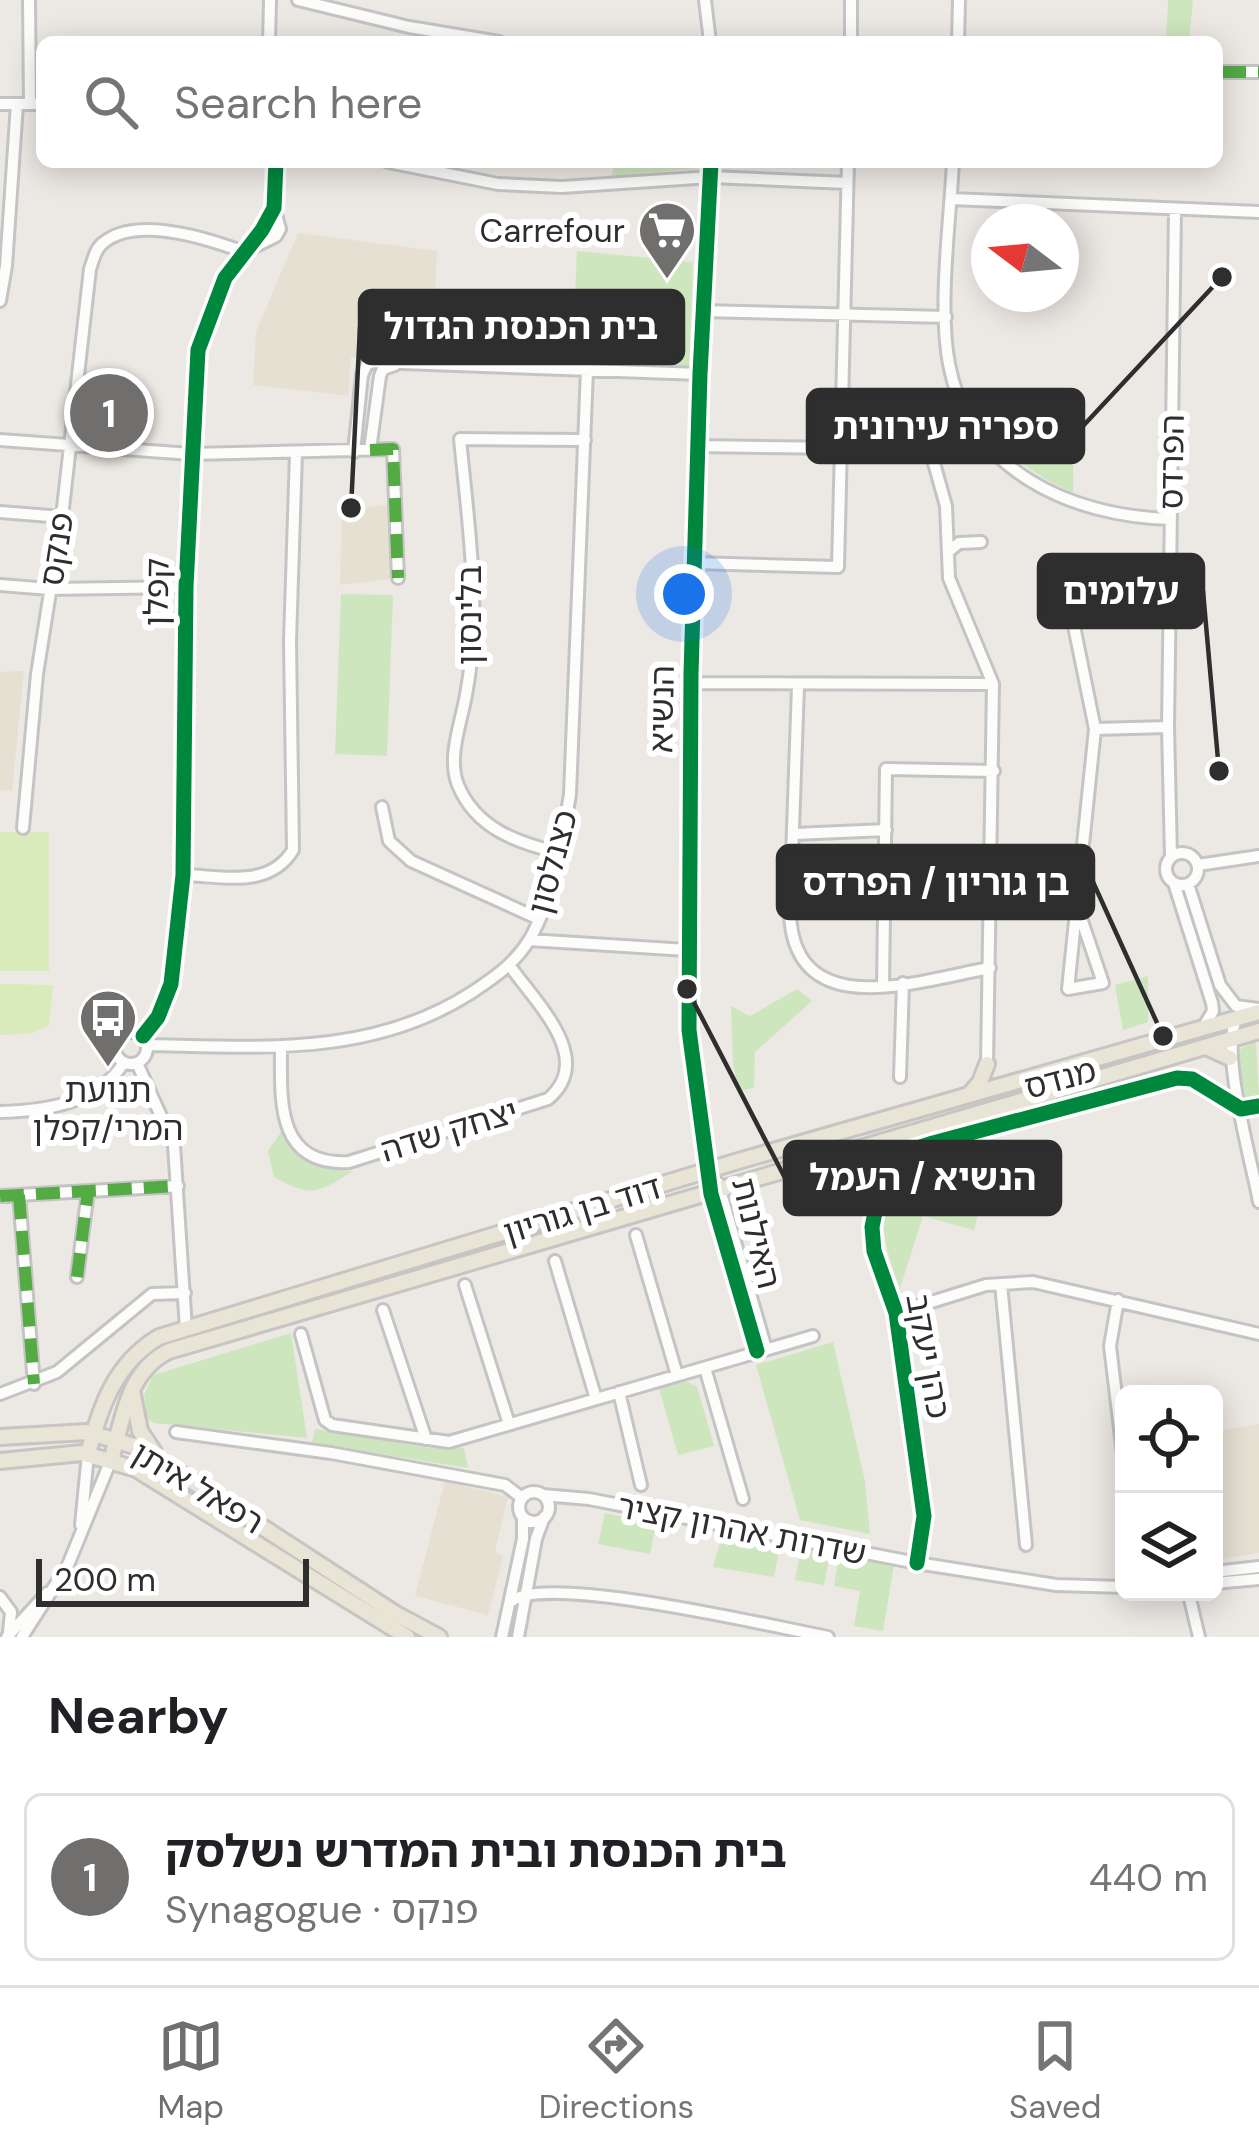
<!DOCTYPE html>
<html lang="en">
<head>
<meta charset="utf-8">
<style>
	body { margin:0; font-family:"DM Sans","Noto Sans Hebrew",sans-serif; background:#f6f6f6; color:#202124 }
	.controls { position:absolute; right:36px; bottom:36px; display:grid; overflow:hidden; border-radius:18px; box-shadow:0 6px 30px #0003 }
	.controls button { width:108px; height:108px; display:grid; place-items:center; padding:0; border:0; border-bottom:3px solid #e0e0e0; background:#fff; color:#202124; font:60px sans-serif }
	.compass { position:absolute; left:971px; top:204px; width:108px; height:108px; border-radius:50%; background:#fff; box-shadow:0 6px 30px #0003; rotate:286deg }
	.scale { position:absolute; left:36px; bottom:30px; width:273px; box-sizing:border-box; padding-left:12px; border:6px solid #2e2e2e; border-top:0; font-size:33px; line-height:42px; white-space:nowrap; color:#2e2e2e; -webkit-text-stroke:9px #fff; paint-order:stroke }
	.you { position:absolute; left:684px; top:594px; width:42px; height:42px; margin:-30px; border:9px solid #fff; border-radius:50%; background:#1a73e8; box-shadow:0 0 0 18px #1a73e833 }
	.badge { display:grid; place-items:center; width:78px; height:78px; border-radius:50%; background:#706f6e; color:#fff; font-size:39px; font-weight:700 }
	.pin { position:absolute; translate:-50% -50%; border:6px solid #fff; box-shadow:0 3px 12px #0006 }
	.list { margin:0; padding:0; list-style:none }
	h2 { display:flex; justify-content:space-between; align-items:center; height:156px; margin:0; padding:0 48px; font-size:51px }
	h2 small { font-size:39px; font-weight:400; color:#757577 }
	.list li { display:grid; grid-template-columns:78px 1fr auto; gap:36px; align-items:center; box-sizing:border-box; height:168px; margin:0 24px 24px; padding:0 24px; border:3px solid #e0e0e0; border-radius:18px }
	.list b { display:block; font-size:45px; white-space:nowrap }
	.list p { margin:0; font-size:39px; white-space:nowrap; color:#757577 }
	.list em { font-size:39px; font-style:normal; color:#757577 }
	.icon { flex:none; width:66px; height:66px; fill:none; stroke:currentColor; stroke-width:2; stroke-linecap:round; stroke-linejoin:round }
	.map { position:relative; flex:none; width:1259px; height:1637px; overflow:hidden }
	.search { position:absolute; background:#fff; box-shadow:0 6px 30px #0003; left:36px; right:36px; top:36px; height:132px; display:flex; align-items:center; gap:30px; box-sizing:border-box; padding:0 42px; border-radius:18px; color:#757577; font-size:45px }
	.sheet { height:348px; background:#fff }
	nav { display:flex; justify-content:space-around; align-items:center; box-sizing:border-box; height:168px; border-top:3px solid #e0e0e0; background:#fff; font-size:33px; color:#757577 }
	nav a { display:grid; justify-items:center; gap:6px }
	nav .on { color:#706f6e }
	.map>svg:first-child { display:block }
</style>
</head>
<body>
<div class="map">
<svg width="1259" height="1637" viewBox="0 0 1259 1637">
	<rect width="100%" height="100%" fill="#ece8e4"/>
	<path fill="#e6e0d3" d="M 298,233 L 437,251 L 432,357 L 351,357 L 348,396 L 253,385 L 256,332 Z
		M 389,505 L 398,578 L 340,585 L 342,510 Z
		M 24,671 L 12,791 L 0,790 L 0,672 Z
		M 1259,1424 L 1259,1553 L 1214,1560 L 1214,1431 Z
		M 445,1481 L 508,1497 L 495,1551 L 503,1557 L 488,1615 L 415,1596 Z"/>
	<path fill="#cee6be" d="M 1168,0 L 1193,0 L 1189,42 L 1166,42 Z
		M 614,162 L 701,162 L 701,168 L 612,176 Z
		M 577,251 L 693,262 L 689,371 L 572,365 Z
		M 967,394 L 1074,401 L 1073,494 C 1022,468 992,445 967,394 Z
		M 341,594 L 393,595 L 387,756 L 335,754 Z
		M 1148,976 L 1148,1022 L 1123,1030 L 1115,985 Z
		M 797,989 L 812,1001 L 755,1052 L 754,1088 L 739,1091 L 733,1065 L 731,1006 L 750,1016 Z
		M 1256,1042 L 1259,1095 L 1246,1100 L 1238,1058 L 1241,1048 Z
		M 281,1132 C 301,1157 320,1169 353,1171 C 318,1193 312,1198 274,1177 L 268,1151 Z
		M 964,1145 L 952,1187 L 982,1199 L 974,1230 L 923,1216 L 900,1288 C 885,1251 867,1191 910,1164 C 925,1155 947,1151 964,1145 Z
		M 291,1333 L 307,1438 L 154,1423 L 147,1419 L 144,1395 L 153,1375 Z
		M 833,1342 L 865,1481 L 870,1534 L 800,1520 L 756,1365 Z
		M 685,1381 L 697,1386 L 714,1446 L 678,1455 L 659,1388 Z
		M 315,1429 L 429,1448 L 464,1448 L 468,1468 L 312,1443 Z
		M 605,1513 L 656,1524 L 650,1554 L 598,1544 Z
		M 722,1536 L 780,1547 L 774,1577 L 713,1567 Z
		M 801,1549 L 830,1555 L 824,1585 L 795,1580 Z
		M 839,1556 L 894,1565 L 883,1631 L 854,1626 L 860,1591 L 834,1586 Z"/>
	<path fill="#d9eabb" d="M 0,832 L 49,832 L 49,971 L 0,971 Z
		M 0,984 L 53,985 L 49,1025 L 33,1033 L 0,1035 Z"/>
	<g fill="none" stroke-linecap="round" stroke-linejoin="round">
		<defs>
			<path id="minor" d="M 29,0 L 30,104
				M 298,0 L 409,27 L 499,42
				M 705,0 L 710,42
				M 269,42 L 270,0
				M 851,42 L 851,0
				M 958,42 L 959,0
				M 1222,72 L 1259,72
				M 0,104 L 42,104
				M 388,162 L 498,184 L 562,187 L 711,177 L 847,183
				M 711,162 L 700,374 L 691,674 L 689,1030 L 711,1194 L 757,1351
				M 953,162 C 950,221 938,307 949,364 C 969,471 1071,516 1170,519
				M 951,199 L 1259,212
				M 0,301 L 6,266 L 17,104
				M 702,311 L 946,317
				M 922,420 L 946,506 L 949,578 L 993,684 L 987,1064
				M 0,440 L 191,454 L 393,449 L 398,578
				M 697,446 L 841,448
				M 370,450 L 380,376 L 383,369 L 395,365
				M 354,452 L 362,375 L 367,364 L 375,362 L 700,374
				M 0,512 L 62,517
				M 948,552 L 959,543 L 981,542
				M 694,563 L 838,567 L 848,162
				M 0,585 L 49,589 L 186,587
				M 691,683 L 993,684
				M 798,686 L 790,915 C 796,1025 920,980 990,968
				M 1095,729 L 1168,727
				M 382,807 L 389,841 L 411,861 L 539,919
				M 23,828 L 37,674 L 62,517 L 90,269 C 93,261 95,249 103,243 C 136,215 209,239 244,252 L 276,236 L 280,229 L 274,208
				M 795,834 L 886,830
				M1166 869a16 16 0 1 1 32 0a16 16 0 1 1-32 0Z
				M 560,853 C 518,843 476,829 458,785 C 447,758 461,723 466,695 C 482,612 468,522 460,439 L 585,440
				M 1171,857 L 1168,727 L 1175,210
				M 1198,865 L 1259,856
				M 183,875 C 223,876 269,889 293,850 L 290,641 L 296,453
				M 1174,883 L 1212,1003 L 1213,1011 L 1204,1026
				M 1188,884 L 1220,985 L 1236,1006 L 1259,1009
				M 1079,912 L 1103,983 L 1068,989 L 1095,729 L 1065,582 L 1069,562 L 1114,568
				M 529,940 L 687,950
				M 883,986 L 886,769 L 994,771
				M 1237,1018 C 1219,1049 1252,1162 1259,1202
				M115 1048a16 16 0 1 1 32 0a16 16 0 1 1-32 0Z
				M 143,1036 L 158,1017 L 171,984 L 183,875 L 186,587 L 198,350 L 225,278 L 262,230 L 274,208 L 276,162
				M 147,1045 C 261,1047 371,1057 471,993 C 495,977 516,963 531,937 C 555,893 562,843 570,794 L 587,370
				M 281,1047 C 281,1099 275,1166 349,1162 L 548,1099 C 596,1059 536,1003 510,966
				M 137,1063 L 174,1145 L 186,1329
				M 900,1077 L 903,983
				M 0,1112 C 43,1111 99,1104 124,1062
				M 718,1183 L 766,1349
				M 19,1195 L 34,1384
				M 0,1196 L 178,1186
				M 636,1235 L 677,1375
				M 555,1261 L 596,1399
				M 77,1277 L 88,1191
				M 1001,1284 L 1026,1545
				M 465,1285 L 509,1424
				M 1118,1300 L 1110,1346 L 1124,1462
				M 383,1310 L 426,1439
				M 896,1313 L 986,1285 L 1033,1282 L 1259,1334
				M 301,1334 L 325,1420 L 332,1425 L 449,1442 L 813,1336
				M 705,1368 L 743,1499
				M 619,1392 L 641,1485
				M 0,1394 L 57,1372 L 152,1294 L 185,1293
				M 176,1432 L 331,1453 L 505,1485 L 522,1498
				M519 1507a15 15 0 1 1 30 0a15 15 0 1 1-30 0Z
				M 543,1495 L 589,1499 L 917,1563 L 1056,1585 L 1124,1587
				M 81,1525 L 88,1454
				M 917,1563 L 924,1516 L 896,1313 L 874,1251 L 872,1227 L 879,1193 L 893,1165 L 914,1149 L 933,1143 L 1177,1078 L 1192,1079 L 1241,1109 L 1259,1106
				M 1214,1572 L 1259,1567
				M 1214,1583 L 1259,1579
				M 0,1597 L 11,1612 L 9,1632
				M 1190,1599 L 1199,1637
				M 512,1601 C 546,1573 775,1627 828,1637
				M 7,1637 L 47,1593
				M 22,1637 L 68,1565 L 111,1460
				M 502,1637 L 523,1539 L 523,1517
				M 518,1637 L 536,1539 L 544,1517"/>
			<path id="major" d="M 1206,1047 L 1230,1058
				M 969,1095 L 980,1082 L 987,1064
				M 133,1395 L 140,1431 L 154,1452
				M 0,1437 L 87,1432 L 141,1448 L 396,1614 L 439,1637
				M 88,1454 C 100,1407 115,1363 159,1337 L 735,1162 L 1259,1012
				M 111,1460 C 123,1420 127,1371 169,1351 L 1259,1031
				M 0,1461 L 82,1453 L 136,1469 L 407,1637"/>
		</defs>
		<use href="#minor" stroke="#c5c4c5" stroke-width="16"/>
		<use href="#major" stroke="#c6c5c4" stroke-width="20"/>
		<use href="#minor" stroke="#fcfcfb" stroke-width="10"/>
		<use href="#major" stroke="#e8e4d6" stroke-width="14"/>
		<path stroke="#54ab44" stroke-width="12" stroke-dasharray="24 12" stroke-linecap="butt" d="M 1222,72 L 1259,72
			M 370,450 L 393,449 L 398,578
			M 19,1195 L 34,1384
			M 0,1196 L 178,1186
			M 77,1277 L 88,1191"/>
		<defs>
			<path id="cycleway" d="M 711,162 L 700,374 L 691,674 L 689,1030 L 711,1194 L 757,1351
				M 143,1036 L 158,1017 L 171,984 L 183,875 L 186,587 L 198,350 L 225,278 L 262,230 L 274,208 L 276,162
				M 917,1563 L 924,1516 L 896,1313 L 874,1251 L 872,1227 L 879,1193 L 893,1165 L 914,1149 L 933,1143 L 1177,1078 L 1192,1079 L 1241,1109 L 1259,1106"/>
		</defs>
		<use href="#cycleway" stroke="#fff" stroke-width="22"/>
		<use href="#cycleway" stroke="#00873e" stroke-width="15"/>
	</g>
	<defs>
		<symbol id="supermarket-pin" viewBox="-11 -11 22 30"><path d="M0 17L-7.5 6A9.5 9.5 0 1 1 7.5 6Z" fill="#706f6e" stroke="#fff"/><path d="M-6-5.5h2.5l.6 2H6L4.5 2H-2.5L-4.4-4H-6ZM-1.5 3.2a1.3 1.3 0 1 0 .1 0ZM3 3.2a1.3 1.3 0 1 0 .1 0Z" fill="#fff"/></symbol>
		<symbol id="bus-pin" viewBox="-11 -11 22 30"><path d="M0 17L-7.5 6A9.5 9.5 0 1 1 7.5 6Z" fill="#706f6e" stroke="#fff"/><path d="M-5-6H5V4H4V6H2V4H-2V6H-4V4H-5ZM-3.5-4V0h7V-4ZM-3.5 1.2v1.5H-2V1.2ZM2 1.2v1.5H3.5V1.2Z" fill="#fff"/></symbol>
	</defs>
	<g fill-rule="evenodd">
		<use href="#supermarket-pin" x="634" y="197" width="66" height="90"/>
		<use href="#bus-pin" x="75" y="985" width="66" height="90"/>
	</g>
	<g text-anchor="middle" stroke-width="12" stroke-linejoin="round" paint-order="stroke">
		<g font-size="33" fill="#2e2e2e" stroke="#fff" text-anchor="end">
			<text x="625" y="242">Carrefour</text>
			<text x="108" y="1102" text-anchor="middle">תנועת<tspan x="108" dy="38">המרי/קפלן</tspan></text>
		</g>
		<g font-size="33" fill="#2e2e2e" stroke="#fff">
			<text transform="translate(1171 462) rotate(-89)" y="12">הפרדס</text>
			<text transform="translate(56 549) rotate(-81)" y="12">פנקס</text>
			<text transform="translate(156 592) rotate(-89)" y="12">קפלן</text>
			<text transform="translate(469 615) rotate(-90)" y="12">בלינסון</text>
			<text transform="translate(661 709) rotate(-89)" y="12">הנשיא</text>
			<text transform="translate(552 862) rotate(-75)" y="12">כצנלסון</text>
			<text transform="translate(1060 1078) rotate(-15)" y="12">מנדס</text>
			<text transform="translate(449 1130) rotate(-17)" y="12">יצחק שדה</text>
			<text transform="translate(582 1209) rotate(-17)" y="12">דוד בן גוריון</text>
			<text transform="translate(757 1233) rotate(76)" y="12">האילנות</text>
			<text transform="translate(929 1356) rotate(80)" y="12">כהן יעקב</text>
			<text transform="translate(198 1487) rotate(31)" y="12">רפאל איתן</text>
			<text transform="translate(742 1529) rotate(11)" y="12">שדרות אהרון קציר</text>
		</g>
	</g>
	<path fill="none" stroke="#2e2e2e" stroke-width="4.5" d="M351 508L360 327M1222 277L1083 426M1219 771L1203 591M1163 1036L1093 882M687 989L785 1178"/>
	<g fill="#2e2e2e" stroke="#fff" stroke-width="4.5">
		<circle cx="351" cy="508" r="12"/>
		<circle cx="1222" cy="277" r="12"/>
		<circle cx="1219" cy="771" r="12"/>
		<circle cx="1163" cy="1036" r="12"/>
		<circle cx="687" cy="989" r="12"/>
	</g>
	<g fill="#2e2e2e" stroke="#2e2e2e" stroke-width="4.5">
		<rect x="360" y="291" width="323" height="72" rx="12"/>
		<rect x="808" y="390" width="275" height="72" rx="12"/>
		<rect x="1039" y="555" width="164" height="72" rx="12"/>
		<rect x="778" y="846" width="315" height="72" rx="12"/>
		<rect x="785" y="1142" width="275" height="72" rx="12"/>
	</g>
	<g font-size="36" text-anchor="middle" font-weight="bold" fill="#fff">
		<text x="521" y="339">בית הכנסת הגדול</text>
		<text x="946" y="439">ספריה עירונית</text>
		<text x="1121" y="604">עלומים</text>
		<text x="936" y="895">בן גוריון / הפרדס</text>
		<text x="923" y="1190">הנשיא / העמל</text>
	</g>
</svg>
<div class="controls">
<button><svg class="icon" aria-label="locate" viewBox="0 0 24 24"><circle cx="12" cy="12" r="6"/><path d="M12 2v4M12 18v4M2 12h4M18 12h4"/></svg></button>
<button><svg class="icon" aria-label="layers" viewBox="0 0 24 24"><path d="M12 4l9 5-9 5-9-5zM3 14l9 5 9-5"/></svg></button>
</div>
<svg class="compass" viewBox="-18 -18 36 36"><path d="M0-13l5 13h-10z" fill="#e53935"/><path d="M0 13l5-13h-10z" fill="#757577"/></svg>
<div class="scale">200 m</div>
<div class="you"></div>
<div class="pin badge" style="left:109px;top:413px">1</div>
<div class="search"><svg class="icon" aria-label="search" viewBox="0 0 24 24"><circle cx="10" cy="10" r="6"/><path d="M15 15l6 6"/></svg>Search here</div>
</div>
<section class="sheet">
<h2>Nearby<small></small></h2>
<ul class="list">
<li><span class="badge">1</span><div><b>בית הכנסת ובית המדרש נשלסק</b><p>Synagogue · פנקס</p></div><em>440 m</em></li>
</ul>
</section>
<nav>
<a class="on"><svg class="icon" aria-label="map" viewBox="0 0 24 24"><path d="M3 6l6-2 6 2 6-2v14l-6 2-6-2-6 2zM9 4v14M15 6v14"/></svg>Map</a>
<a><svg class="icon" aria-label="directions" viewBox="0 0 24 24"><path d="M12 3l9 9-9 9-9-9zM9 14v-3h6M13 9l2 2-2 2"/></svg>Directions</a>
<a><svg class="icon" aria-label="saved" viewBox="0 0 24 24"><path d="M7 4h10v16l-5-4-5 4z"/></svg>Saved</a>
</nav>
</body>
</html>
